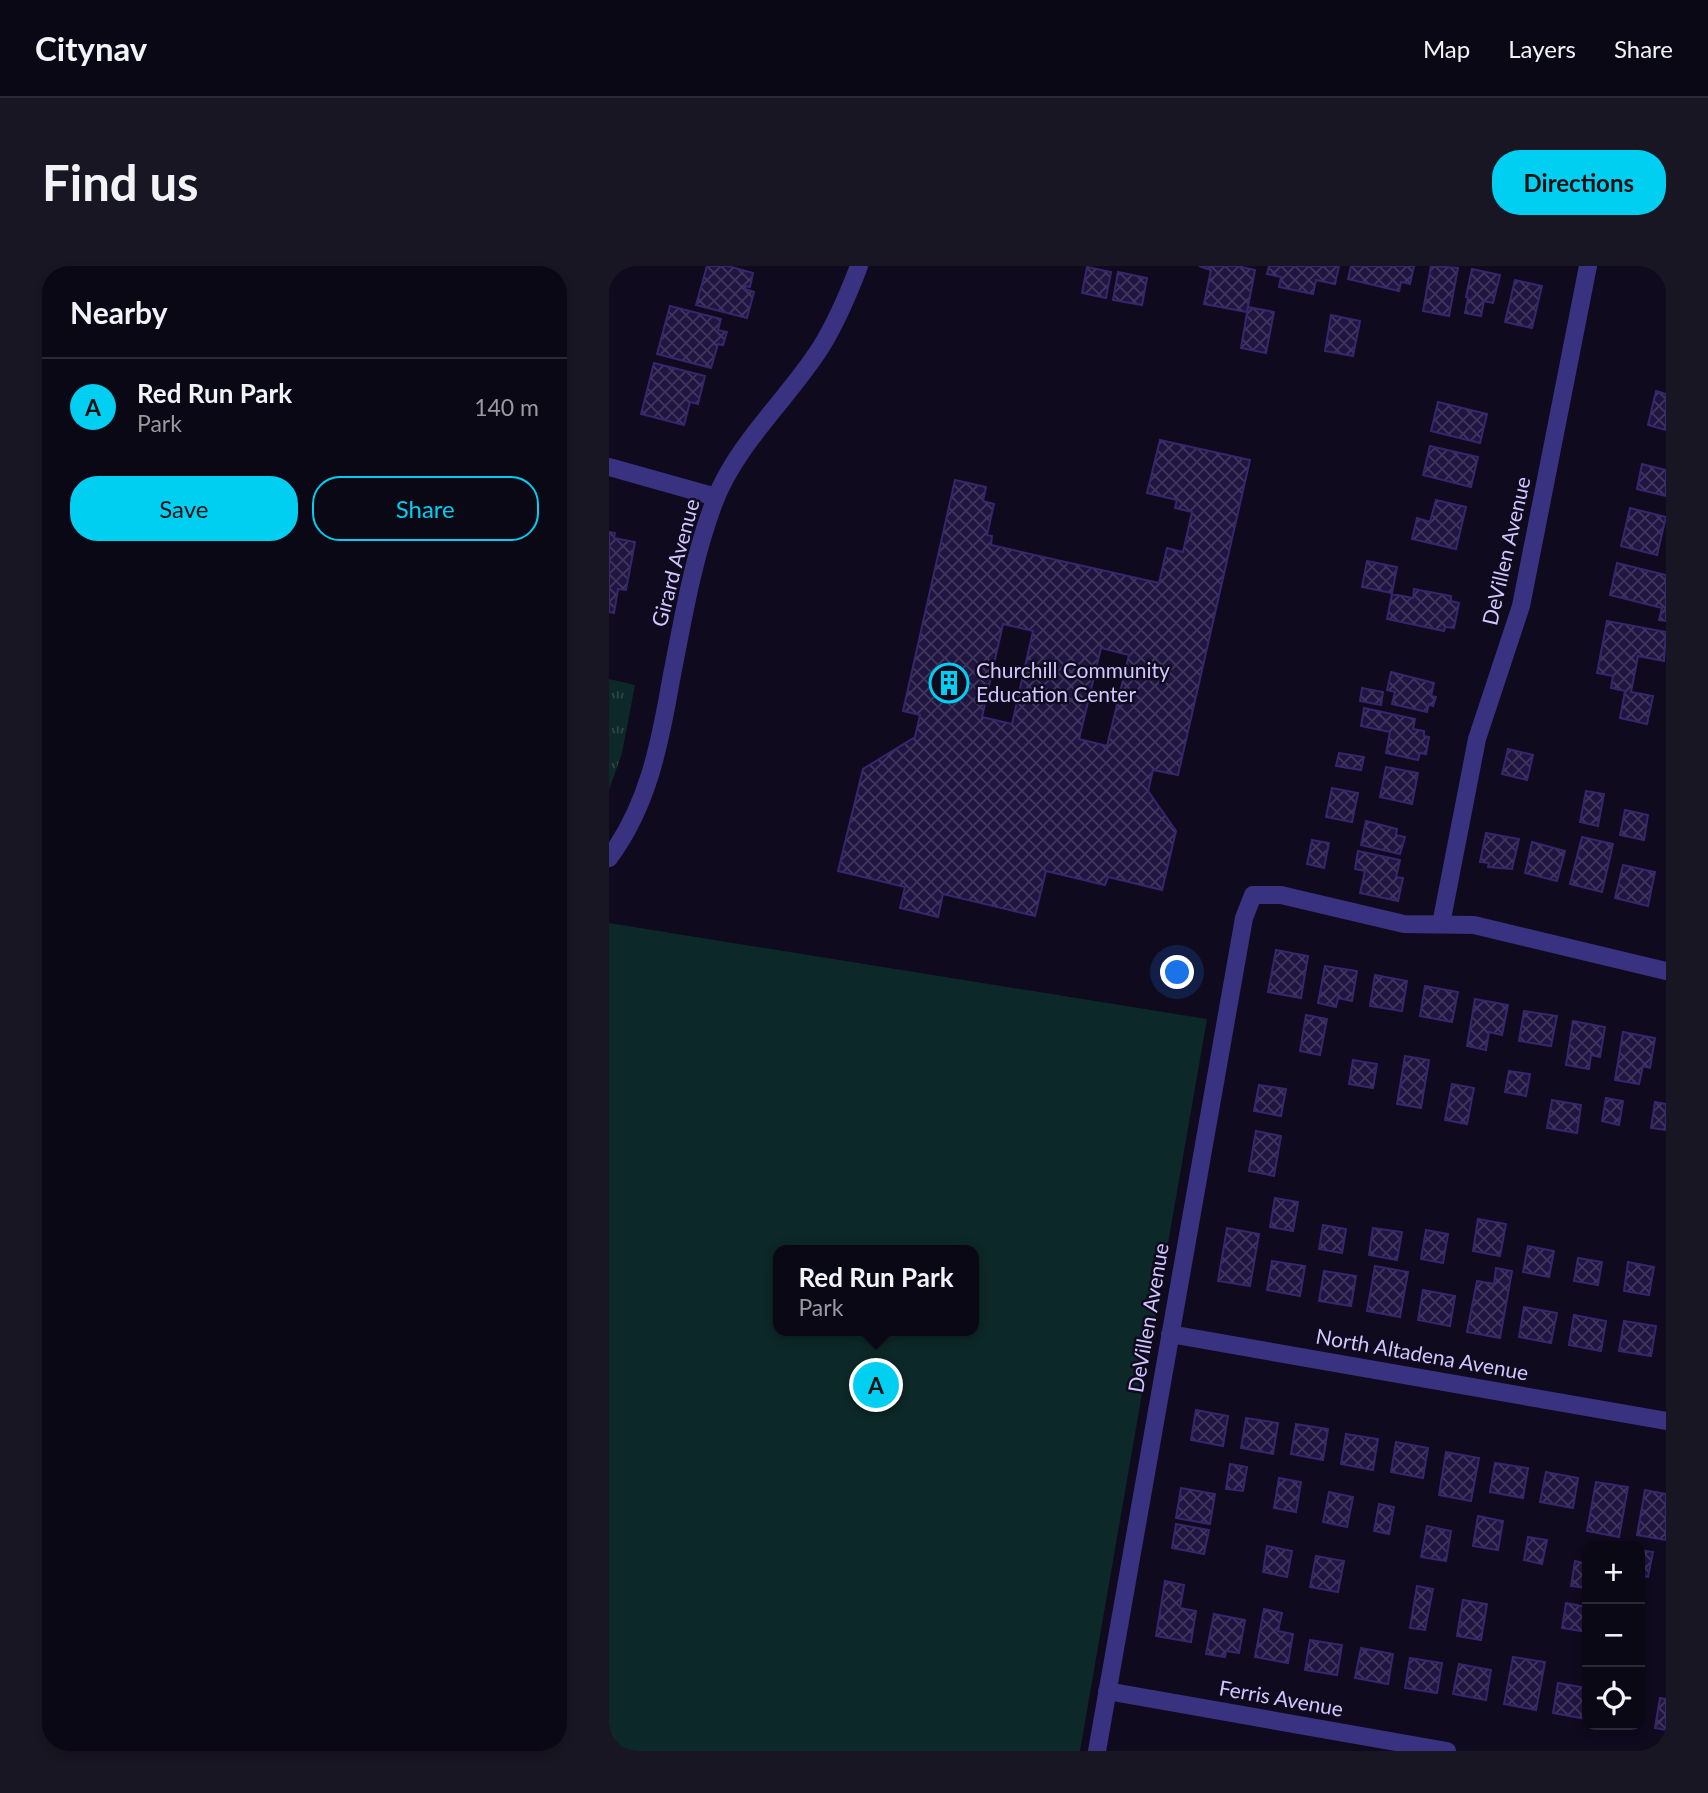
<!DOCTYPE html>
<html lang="en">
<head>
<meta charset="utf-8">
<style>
	body { margin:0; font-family:Lato,sans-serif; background:#191623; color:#f1f3f6 }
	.controls { position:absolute; right:21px; bottom:21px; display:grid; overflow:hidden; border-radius:14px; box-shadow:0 4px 10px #0003 }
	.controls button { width:63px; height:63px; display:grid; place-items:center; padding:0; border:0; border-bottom:2px solid #2b2935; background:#0b0816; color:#f1f3f6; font:35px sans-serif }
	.you { position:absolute; left:569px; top:707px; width:24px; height:24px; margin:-18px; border:5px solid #fff; border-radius:50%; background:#1a73e8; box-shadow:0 0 0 10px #1a73e833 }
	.badge { display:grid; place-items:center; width:46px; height:46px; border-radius:50%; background:#00cff2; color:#111; font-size:23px; font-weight:700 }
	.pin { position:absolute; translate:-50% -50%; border:4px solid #fff; box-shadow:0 2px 7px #0006 }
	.popup { position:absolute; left:164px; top:979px; width:206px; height:91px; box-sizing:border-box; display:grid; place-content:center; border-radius:14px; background:#0b0816; filter:drop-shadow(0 2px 5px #0005); font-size:23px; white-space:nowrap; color:#9a9aa1 }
	.popup b { font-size:26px; color:#f1f3f6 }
	.popup::after { content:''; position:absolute; left:50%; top:100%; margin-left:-14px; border:14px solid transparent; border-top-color:#0b0816 }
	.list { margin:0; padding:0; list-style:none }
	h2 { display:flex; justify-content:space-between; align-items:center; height:91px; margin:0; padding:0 28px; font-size:30px }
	h2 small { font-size:23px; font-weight:400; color:#9a9aa1 }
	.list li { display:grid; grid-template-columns:46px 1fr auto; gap:21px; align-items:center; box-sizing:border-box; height:98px; padding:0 28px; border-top:2px solid #2b2935 }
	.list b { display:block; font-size:26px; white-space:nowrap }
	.list p { margin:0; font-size:23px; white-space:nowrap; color:#9a9aa1 }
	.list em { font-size:23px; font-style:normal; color:#9a9aa1 }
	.actions { display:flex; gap:14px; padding:21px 28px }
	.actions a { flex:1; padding:16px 0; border:2px solid #00cff2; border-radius:28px; text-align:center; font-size:24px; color:#00cff2 }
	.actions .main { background:#00cff2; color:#111 }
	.icon { flex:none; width:38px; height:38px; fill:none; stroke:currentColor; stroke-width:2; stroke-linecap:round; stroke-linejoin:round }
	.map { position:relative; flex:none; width:1057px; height:1485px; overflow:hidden; border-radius:28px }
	header { display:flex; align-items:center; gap:42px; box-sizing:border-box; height:98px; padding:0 35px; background:#0b0816; border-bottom:2px solid #2b2935 }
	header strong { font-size:33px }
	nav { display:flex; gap:38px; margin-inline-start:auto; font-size:24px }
	.intro { display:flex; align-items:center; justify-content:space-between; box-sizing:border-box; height:168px; padding:0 42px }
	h1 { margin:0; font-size:49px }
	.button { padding:18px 32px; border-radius:28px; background:#00cff2; color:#111; font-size:24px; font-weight:700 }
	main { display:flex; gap:42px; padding:0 42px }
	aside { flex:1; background:#0b0816; border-radius:28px; box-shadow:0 4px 10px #0003 }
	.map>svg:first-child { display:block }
</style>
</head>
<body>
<header>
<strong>Citynav</strong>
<nav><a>Map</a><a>Layers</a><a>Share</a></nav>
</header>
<div class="intro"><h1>Find us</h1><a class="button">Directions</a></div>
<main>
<aside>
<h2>Nearby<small></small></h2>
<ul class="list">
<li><span class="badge">A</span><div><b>Red Run Park</b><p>Park</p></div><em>140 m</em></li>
</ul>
<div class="actions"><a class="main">Save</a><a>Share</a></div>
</aside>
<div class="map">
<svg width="1057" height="1485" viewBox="0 0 1057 1485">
	<defs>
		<pattern id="grass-tufts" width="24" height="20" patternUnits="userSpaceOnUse" patternTransform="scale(1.75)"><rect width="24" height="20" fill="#0d2828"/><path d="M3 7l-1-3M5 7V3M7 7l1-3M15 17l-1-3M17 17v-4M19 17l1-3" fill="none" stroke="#2f4648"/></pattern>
		<pattern id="building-cross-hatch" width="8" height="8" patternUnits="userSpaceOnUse" patternTransform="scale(1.75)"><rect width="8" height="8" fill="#201540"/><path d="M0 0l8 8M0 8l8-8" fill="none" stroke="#3f365d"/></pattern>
	</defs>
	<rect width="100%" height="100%" fill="#0f0a1e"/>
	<path fill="url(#grass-tufts)" d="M 0,413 L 26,419 L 13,487 L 0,524 Z"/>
	<path fill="#0d2828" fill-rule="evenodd" d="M 0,657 L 598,753 L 471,1485 L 0,1485 ZM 365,984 L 365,1065 L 169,1065 L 169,984 Z"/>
	<path fill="url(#building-cross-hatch)" stroke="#37266d" stroke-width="2" fill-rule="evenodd" d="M 98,0 L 119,0 L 144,7 L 141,21 L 136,20 L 136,23 L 145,26 L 138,52 L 87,39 Z
		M 590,0 L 628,0 L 646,4 L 638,46 L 595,38 L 602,4 Z
		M 660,0 L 730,0 L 726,18 L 707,14 L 704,28 L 670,21 L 672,11 L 658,8 Z
		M 742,0 L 805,0 L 801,18 L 792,16 L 790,25 L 739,13 Z
		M 822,0 L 849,2 L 840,50 L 814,45 Z
		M 478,1 L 502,6 L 497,32 L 473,27 Z
		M 863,3 L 891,9 L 884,37 L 875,35 L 872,50 L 856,47 L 859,32 L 857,31 Z
		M 509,6 L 538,12 L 533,39 L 504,34 Z
		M 906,14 L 933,20 L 923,62 L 896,56 Z
		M 61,40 L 112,53 L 109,64 L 118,66 L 114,79 L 109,78 L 102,102 L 48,88 Z
		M 639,41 L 665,46 L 657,87 L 632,82 Z
		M 722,49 L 751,55 L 744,90 L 716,85 Z
		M 45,97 L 96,110 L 89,138 L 81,136 L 75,159 L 32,148 Z
		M 1047,125 L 1057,128 L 1057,164 L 1039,159 Z
		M 829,136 L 878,148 L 871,177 L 822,165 Z
		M 551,174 L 641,194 L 569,509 L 544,504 L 539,525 L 567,565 L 553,624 L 499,611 L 496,619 L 437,605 L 426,650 L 334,628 L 329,651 L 291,642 L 296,621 L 229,605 L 254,503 L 306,471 L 311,449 L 294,445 L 346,214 L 377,221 L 374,235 L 385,238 L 378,269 L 383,270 L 382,279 L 550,317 L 558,282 L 574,286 L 583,246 L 566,242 L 568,234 L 538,227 ZM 394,358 L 424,365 L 403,458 L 373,451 ZM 492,382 L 520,389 L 498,480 L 470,473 Z
		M 821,180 L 869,191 L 862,221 L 814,209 Z
		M 1033,198 L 1057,204 L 1057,230 L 1028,223 Z
		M 827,234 L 857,241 L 847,283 L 803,273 L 808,252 L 821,256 Z
		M 1021,242 L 1057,251 L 1048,289 L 1012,280 Z
		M 0,266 L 6,267 L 5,272 L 26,276 L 17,324 L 9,323 L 5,347 L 0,346 Z
		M 758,295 L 788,301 L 783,327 L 753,321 Z
		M 1008,297 L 1057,309 L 1057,355 L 1050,354 L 1053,342 L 1001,329 Z
		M 805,323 L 842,330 L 842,335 L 850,337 L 845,362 L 836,361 L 835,365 L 778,353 L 783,328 L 804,332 Z
		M 998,355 L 1057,366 L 1055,395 L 1029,390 L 1022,426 L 1044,430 L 1038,458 L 1011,452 L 1016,425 L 1002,422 L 1004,410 L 988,407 Z
		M 782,406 L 825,417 L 822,430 L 827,431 L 824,440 L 820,438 L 818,446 L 783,438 L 786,426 L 778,424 Z
		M 753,422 L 774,426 L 772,439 L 751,435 Z
		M 755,442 L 806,453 L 804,463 L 815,465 L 815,470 L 820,471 L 817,488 L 811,487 L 809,494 L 777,487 L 781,466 L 752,460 Z
		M 899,483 L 924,489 L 918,514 L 893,508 Z
		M 730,487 L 755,491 L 752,504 L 727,500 Z
		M 777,501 L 809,507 L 803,538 L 771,531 Z
		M 723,522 L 749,527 L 743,556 L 717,551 Z
		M 977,525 L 995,528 L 989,560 L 971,556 Z
		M 1016,544 L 1039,549 L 1035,574 L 1011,569 Z
		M 757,555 L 788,563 L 787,569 L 796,571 L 791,588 L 752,579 Z
		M 877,567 L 910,573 L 903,603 L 879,601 L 880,597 L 871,596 Z
		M 973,571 L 1004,578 L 993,626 L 961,618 Z
		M 703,574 L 720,577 L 715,602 L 698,598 Z
		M 923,576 L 956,585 L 948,615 L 916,607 Z
		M 749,585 L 791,594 L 787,611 L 794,612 L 789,635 L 751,627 L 756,605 L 746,603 Z
		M 1014,599 L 1046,606 L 1039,640 L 1006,632 Z
		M 667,684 L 699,690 L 692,732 L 659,726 Z
		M 716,700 L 748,705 L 743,735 L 729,732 L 727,741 L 709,737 Z
		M 766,709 L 798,715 L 793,745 L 761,740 Z
		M 816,720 L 849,726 L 843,756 L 811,750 Z
		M 866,733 L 899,739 L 893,769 L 880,766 L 877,784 L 858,780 Z
		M 915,745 L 948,750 L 942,780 L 910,775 Z
		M 697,749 L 718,753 L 711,789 L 691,785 Z
		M 964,755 L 996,761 L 991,791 L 982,789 L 980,803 L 957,799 Z
		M 1014,766 L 1046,772 L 1041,802 L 1034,800 L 1030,818 L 1006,814 Z
		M 796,790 L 820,794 L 812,842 L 788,838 Z
		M 744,794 L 768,798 L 764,822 L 740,818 Z
		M 900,805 L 921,808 L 917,830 L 896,826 Z
		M 843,818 L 865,822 L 858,858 L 836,854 Z
		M 650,819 L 677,823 L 672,850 L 645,845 Z
		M 997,832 L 1014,835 L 1010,859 L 993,855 Z
		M 943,834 L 972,839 L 968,867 L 938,862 Z
		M 1046,836 L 1057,838 L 1057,864 L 1042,862 Z
		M 647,865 L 672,870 L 665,910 L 640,905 Z
		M 666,932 L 689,936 L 684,965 L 661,961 Z
		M 869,953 L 897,958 L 891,990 L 864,985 Z
		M 714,959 L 737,963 L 733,987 L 710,983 Z
		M 618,962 L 650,968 L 641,1020 L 609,1015 Z
		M 764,962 L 793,966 L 788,994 L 760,989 Z
		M 817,964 L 839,968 L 834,997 L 812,993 Z
		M 919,980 L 945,985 L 940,1011 L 914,1006 Z
		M 969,992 L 993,996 L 989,1019 L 965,1015 Z
		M 663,995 L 696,1000 L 691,1030 L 658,1024 Z
		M 1019,996 L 1045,1001 L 1040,1029 L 1015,1025 Z
		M 766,1000 L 799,1006 L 791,1051 L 758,1045 Z
		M 887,1002 L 903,1005 L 891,1072 L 858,1066 L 868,1015 L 885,1018 Z
		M 715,1005 L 747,1010 L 742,1040 L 710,1035 Z
		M 814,1024 L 846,1030 L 841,1060 L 809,1054 Z
		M 915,1041 L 948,1047 L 942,1077 L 910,1071 Z
		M 965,1049 L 997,1055 L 992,1085 L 960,1079 Z
		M 1015,1055 L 1047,1060 L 1042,1090 L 1010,1085 Z
		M 587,1144 L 619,1150 L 614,1180 L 582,1174 Z
		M 637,1152 L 669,1157 L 664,1188 L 632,1182 Z
		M 687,1158 L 719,1163 L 714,1194 L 682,1188 Z
		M 737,1168 L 769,1173 L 764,1204 L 732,1198 Z
		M 787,1176 L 819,1182 L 814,1212 L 782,1206 Z
		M 837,1186 L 870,1192 L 862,1235 L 830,1229 Z
		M 886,1197 L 919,1202 L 914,1232 L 881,1226 Z
		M 621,1198 L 638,1201 L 634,1225 L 617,1223 Z
		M 937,1206 L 969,1212 L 964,1242 L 931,1236 Z
		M 670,1212 L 692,1216 L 687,1246 L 665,1242 Z
		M 987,1216 L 1019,1221 L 1010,1271 L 978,1265 Z
		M 572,1222 L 606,1228 L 601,1258 L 567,1252 Z
		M 1036,1224 L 1057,1228 L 1057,1274 L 1028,1269 Z
		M 720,1226 L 744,1231 L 738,1261 L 714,1256 Z
		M 770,1238 L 785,1241 L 780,1268 L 765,1265 Z
		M 869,1250 L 894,1255 L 889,1284 L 864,1280 Z
		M 567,1258 L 600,1264 L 595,1288 L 563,1282 Z
		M 818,1260 L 842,1265 L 837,1295 L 812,1291 Z
		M 919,1271 L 938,1274 L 933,1298 L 915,1294 Z
		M 658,1280 L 683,1285 L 678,1311 L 654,1306 Z
		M 1031,1284 L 1044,1286 L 1039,1311 L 1031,1309 Z
		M 707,1290 L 735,1295 L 729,1326 L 701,1321 Z
		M 966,1295 L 978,1298 L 978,1322 L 962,1320 Z
		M 556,1315 L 575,1319 L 571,1342 L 587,1345 L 582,1376 L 547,1370 Z
		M 808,1320 L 824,1323 L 816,1364 L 801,1362 Z
		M 854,1334 L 878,1338 L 872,1374 L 848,1370 Z
		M 957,1337 L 978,1341 L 978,1366 L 953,1362 Z
		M 655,1343 L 673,1347 L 669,1365 L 684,1368 L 679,1397 L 646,1391 Z
		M 605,1348 L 636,1354 L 630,1387 L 617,1385 L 616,1391 L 597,1388 Z
		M 701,1374 L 733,1379 L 728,1409 L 696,1404 Z
		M 752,1382 L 784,1388 L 779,1418 L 746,1412 Z
		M 904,1391 L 936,1396 L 927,1444 L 895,1438 Z
		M 801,1392 L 833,1397 L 828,1427 L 796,1422 Z
		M 850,1398 L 882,1404 L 877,1434 L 844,1428 Z
		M 949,1417 L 978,1422 L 977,1453 L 944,1447 Z
		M 1051,1432 L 1057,1433 L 1057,1464 L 1046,1462 Z"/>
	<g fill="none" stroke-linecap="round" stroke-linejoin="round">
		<path stroke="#393280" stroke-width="18" d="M 0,201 L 107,231
			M 0,592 C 39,540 51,477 62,414 C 74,353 84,291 106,234 C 129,176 179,133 212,81 C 228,55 239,29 250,0
			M 832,658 L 868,473 L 912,340 L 979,0
			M 561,1068 L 1057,1155
			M 498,1425 L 838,1485
			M 488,1485 L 635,652 L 644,629 L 672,629 L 795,658 L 865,659 L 1057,705"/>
	</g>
	<defs>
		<symbol id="building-ring" viewBox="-11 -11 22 22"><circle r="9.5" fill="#0f0a1e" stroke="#00cff2" stroke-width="1.5"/><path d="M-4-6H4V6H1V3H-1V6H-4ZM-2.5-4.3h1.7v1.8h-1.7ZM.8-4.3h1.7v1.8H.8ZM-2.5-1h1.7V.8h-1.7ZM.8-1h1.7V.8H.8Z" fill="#00cff2"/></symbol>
	</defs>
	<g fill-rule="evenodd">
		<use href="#building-ring" x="318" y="395" width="44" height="44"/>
	</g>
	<g text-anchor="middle" stroke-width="5" stroke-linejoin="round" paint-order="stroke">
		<g font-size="21" fill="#d0c7ff" stroke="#0f0a1e">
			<text transform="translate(898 285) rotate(-77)" y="7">DeVillen Avenue</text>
			<text transform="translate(67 297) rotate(-75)" y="7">Girard Avenue</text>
			<text transform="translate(540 1052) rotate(-80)" y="7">DeVillen Avenue</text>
			<text transform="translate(813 1089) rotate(10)" y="7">North Altadena Avenue</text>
			<text transform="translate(672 1433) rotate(10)" y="7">Ferris Avenue</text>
		</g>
		<g font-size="21" fill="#d0c7ff" stroke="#0f0a1e" text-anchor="start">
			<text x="367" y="412">Churchill Community<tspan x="367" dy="24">Education Center</tspan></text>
		</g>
	</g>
</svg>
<div class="controls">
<button>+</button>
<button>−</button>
<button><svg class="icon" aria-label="locate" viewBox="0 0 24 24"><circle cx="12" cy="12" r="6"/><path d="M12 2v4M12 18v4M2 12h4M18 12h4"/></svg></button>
</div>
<div class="you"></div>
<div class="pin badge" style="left:267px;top:1119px">A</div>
<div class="popup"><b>Red Run Park</b>Park</div>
</div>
</main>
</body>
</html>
